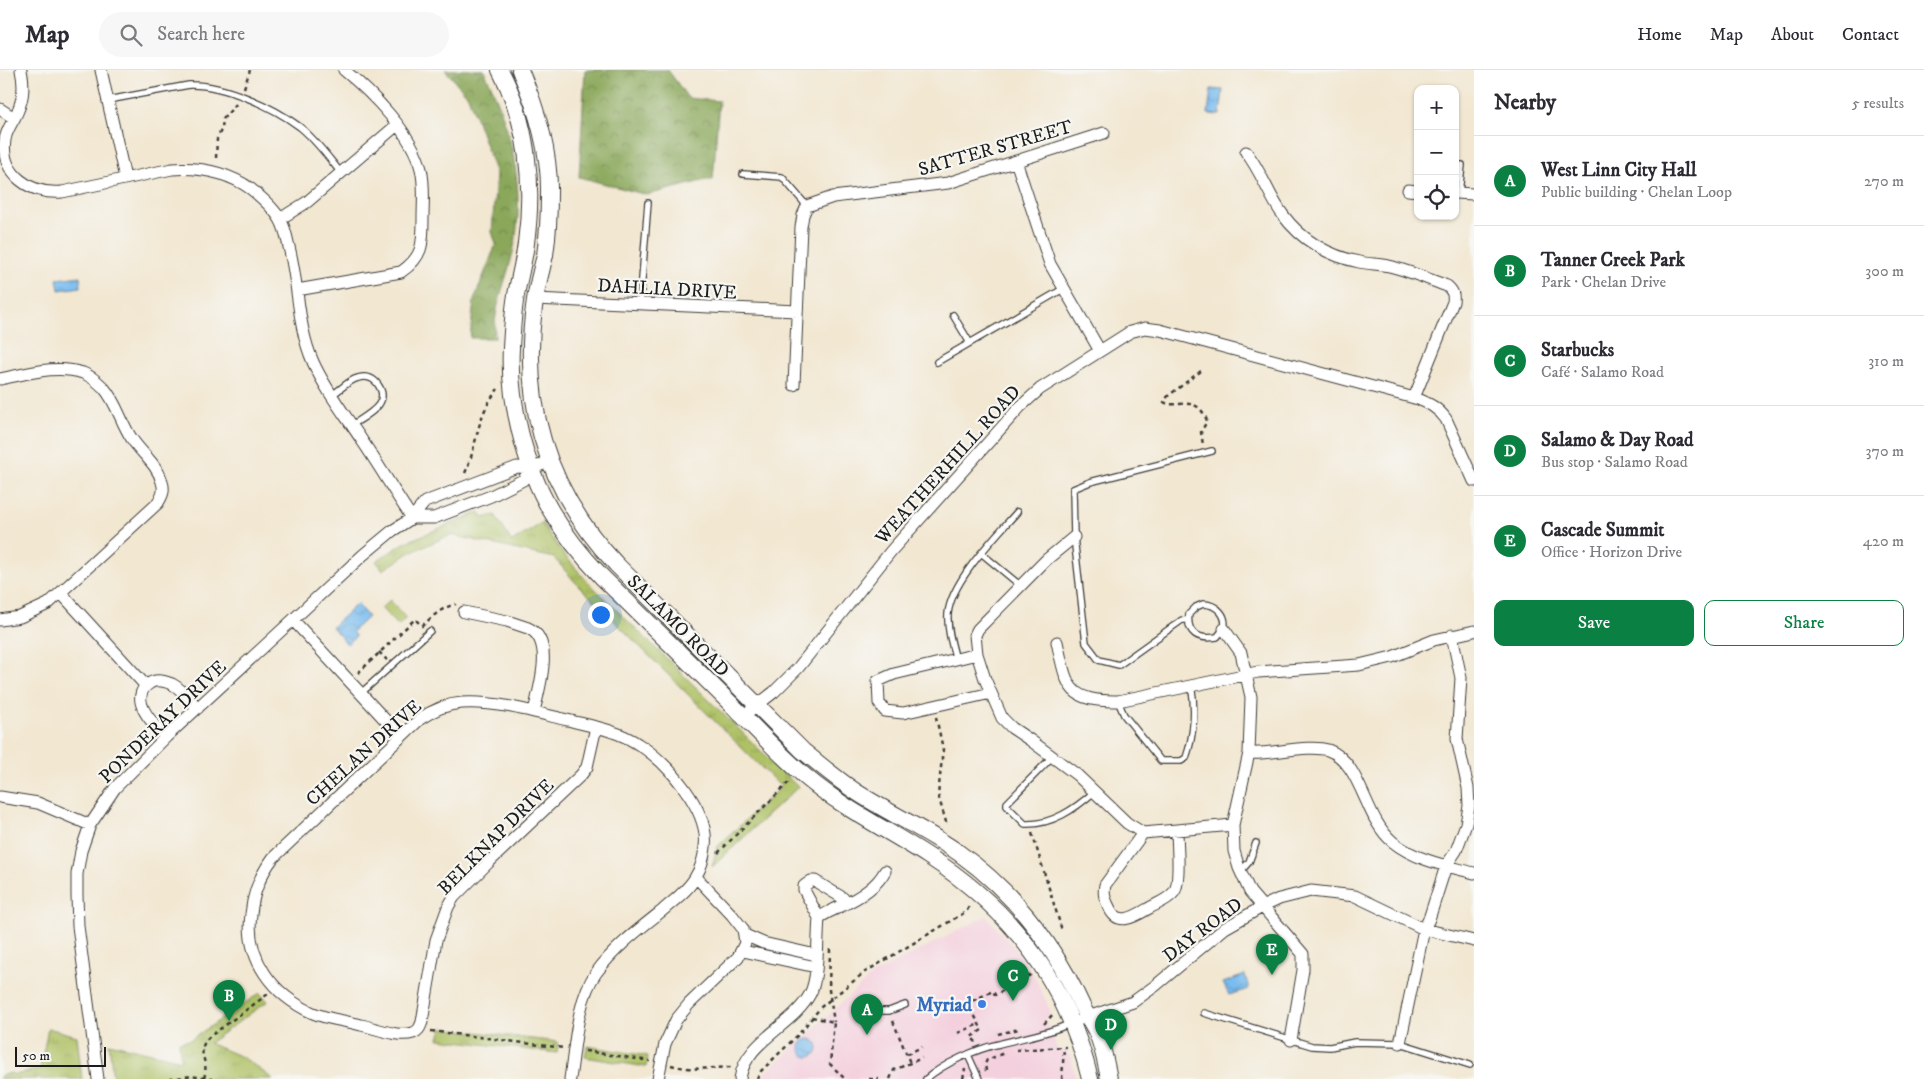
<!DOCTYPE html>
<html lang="en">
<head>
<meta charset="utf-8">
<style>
	body { margin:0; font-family:"IM FELL DW Pica",serif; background:#f7f7f7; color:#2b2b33 }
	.controls { position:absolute; right:15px; top:15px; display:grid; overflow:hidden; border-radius:10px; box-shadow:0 1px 4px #0004 }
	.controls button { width:45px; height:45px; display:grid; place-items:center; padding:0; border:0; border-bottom:1px solid #e1e1e2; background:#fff; color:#2b2b33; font:25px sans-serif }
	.scale { position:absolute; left:15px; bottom:12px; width:91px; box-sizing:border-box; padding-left:5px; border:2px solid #1c1c1c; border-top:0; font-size:14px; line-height:18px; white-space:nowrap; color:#1c1c1c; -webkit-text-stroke:4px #f6f6f2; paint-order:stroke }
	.you { position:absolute; left:600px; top:544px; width:18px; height:18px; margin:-12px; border:4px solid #fff; border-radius:50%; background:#1a73e8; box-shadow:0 0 0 8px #1a73e833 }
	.badge { display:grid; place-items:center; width:32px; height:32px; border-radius:50%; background:#0b8043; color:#fff; font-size:16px; font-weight:700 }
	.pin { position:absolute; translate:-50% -41px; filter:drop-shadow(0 1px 2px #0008) }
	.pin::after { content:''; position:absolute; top:26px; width:18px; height:15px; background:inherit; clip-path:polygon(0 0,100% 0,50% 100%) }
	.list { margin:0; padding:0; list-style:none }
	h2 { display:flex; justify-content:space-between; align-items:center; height:65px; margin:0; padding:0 20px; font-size:21px }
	h2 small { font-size:16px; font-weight:400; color:#7c7c81 }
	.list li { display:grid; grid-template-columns:32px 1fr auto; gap:15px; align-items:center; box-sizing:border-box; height:90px; padding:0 20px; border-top:1px solid #e1e1e2 }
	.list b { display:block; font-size:19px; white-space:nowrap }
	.list p { margin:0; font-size:16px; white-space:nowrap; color:#7c7c81 }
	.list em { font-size:16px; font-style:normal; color:#7c7c81 }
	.actions { display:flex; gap:10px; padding:15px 20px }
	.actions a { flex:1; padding:11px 0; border:1px solid #0b8043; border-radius:10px; text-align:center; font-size:18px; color:#0b8043 }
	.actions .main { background:#0b8043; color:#fff }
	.icon { flex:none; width:28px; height:28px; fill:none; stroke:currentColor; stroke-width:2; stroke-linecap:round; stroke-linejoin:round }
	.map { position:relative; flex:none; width:1474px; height:1009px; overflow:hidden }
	header { display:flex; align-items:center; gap:30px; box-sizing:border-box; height:70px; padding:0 25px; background:#fff; border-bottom:1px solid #e1e1e2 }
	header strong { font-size:24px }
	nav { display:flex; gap:28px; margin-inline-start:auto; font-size:18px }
	.search { width:350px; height:45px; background:#f7f7f7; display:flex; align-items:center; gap:12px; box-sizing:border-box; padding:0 18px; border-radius:28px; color:#7c7c81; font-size:19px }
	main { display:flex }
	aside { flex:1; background:#fff }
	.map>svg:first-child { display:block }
</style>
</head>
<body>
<header>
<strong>Map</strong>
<div class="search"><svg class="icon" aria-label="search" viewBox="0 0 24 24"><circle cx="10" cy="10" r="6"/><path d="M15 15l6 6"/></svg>Search here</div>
<nav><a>Home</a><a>Map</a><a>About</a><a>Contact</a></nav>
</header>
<main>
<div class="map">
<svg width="1474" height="1009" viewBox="0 0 1474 1009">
	<defs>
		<pattern id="grass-tufts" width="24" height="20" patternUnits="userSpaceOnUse" patternTransform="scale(1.25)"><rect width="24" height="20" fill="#aec165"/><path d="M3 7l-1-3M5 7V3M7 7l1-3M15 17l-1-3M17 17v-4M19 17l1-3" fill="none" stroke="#95a557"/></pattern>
		<pattern id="forest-crowns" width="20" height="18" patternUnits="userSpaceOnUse" patternTransform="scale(1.25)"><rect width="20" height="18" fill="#8aa75a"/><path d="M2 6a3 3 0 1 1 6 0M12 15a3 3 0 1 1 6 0" fill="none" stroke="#70874a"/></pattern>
		<pattern id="water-waves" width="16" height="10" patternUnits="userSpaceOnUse" patternTransform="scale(1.25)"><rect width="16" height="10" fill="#79bcef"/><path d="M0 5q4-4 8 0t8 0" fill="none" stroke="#68a1cc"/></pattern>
	</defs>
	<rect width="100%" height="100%" fill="#f6f6f2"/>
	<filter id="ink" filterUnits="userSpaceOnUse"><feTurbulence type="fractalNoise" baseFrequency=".02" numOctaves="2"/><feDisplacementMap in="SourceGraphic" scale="10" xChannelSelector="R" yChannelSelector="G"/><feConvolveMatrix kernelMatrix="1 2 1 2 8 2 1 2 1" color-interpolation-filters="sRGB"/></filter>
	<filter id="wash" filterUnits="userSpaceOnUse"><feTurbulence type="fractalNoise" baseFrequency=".0096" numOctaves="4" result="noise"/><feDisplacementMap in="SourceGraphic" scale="20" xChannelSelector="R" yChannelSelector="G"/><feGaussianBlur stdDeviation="1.12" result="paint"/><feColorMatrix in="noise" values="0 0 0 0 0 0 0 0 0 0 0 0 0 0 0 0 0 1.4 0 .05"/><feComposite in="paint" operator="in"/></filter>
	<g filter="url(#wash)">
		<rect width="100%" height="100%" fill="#f2e7d1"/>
		<path fill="#f4cfdd" d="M 986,846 L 1014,877 L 1035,907 L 1050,940 L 1049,945 L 1045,949 L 1058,980 L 1067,981 L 1072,990 L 1076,1009 L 762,1009 L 763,1005 L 873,904 Z"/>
		<path fill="url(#grass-tufts)" stroke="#656e40" d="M 480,442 L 483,448 L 495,445 L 512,472 L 542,453 L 561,481 L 586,510 L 798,717 L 712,797 L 717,777 L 781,717 L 577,514 L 554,488 L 451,465 L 411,482 L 383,500 L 376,491 L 406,472 Z
			M 260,923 L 268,931 L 209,973 L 244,988 L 273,1009 L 113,1009 L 109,973 L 181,990 L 179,972 L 190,970 Z
			M 48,958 L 77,966 L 82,1009 L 0,1009 L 0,1006 L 11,1003 L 15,1005 L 40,999 Z
			M 442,958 L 558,972 L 557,983 L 439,969 Z
			M 587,976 L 648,986 L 646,997 L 585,987 Z"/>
		<path fill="url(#forest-crowns)" stroke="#53623b" d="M 445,0 L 484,0 C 511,56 527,120 513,182 C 506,213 493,236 495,268 L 470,268 L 474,230 L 496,174 L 492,162 L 496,104 L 468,26 Z
			M 585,0 L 668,0 L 688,28 L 719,31 L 713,110 L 706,110 L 647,125 L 579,107 Z"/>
		<path fill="#aec165" stroke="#656e40" d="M 390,530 L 406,548 L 398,556 L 381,538 Z"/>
		<path fill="url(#water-waves)" stroke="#4a6c86" d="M 1211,19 L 1223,20 L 1220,45 L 1208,44 Z
			M 80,206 L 81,217 L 59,220 L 57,209 Z
			M 357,534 L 368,547 L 352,562 L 356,566 L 347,574 L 332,557 Z
			M 1245,905 L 1249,919 L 1229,925 L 1223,913 Z
			M800 978a9 9 0 1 1 18 0a9 9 0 1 1-18 0Z"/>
	</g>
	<g filter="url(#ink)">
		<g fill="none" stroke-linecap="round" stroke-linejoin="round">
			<defs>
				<path id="lane" d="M 108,30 L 189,15 C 223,14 272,36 300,57 C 316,70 328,87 341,103
					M 743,104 L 782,107 L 807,136
					M 1459,123 L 1462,95
					M 640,234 L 648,133
					M 953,245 L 970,273
					M 937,292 L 1063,219
					M 332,325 C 340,320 349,310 358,308 C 365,306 371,307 376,312 C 394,333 367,345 352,355
					M 981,483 L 1021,516
					M 1203,534 C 1216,534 1228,545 1224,559 L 1217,567 C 1199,570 1186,564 1189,544 L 1196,537 Z
					M 1188,550 L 1182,550 L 1119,595 L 1099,590 L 1086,573 L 1074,467 L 1073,419 L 1090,412 L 1212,381
					M 956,590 C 952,575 947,559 948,544 C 951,511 996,466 1017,442
					M 360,624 L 430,561
					M 1118,631 L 1124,645 L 1161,691 L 1181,691 L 1186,688 C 1194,665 1196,638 1191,615
					M 1052,687 L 1007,733 L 1007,736 L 1025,754 C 1052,755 1075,739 1094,722
					M 1241,801 L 1249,792 L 1256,773
					M 879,941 L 889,941 L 905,935
					M 1204,943 L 1312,976 L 1330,977 L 1355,972 L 1400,973 L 1470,995
					M 968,985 L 979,1009
					M 926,1009 C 943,994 976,979 999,974 C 1024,967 1045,965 1069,954"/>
				<path id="street" d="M 21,0 C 25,18 23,32 14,49 C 10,56 6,62 5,70 C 0,104 31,125 62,122 L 172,99 C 201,97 227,102 251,119 C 261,127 273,137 280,149 C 285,157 287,168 289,177 C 299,215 297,256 313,292 C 326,321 346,346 363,372 C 380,397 395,423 412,448
					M 101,0 L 125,108
					M 0,39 L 14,48
					M 1246,82 C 1262,102 1268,125 1283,145 C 1301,170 1329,186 1359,192 C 1369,194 1380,194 1389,196 C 1409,201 1428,209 1447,216 C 1453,221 1454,225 1453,232 L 1414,328
					M 1016,91 L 1050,194 L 1100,281
					M 1408,120 L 1418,121
					M 1455,123 L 1474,124
					M 280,149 L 307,132 L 397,55
					M 297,220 L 401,202 C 423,187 423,174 423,149 C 423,132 425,115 421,99 C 412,63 372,23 344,0
					M 535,229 L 797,241
					M 0,309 C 27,304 56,294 83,303 C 91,306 98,312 104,318 C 117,333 121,353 132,369 C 141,383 158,395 162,412 C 165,421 162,426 158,433 L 48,534 L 20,547 L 0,550
					M 794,315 L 801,157 L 803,145 L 807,136 L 833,127 L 948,113 L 1104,63
					M 412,448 L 434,448 L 491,426 L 523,410 L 532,398
					M 1074,467 L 1046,490 L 978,559 L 975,565 L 977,584 L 985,609 L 1002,648 L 1012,658 L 1030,670 L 1077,705 L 1127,753 L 1143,763 L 1233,755
					M 61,523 L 146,616
					M 464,542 L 507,551 L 528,558 C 556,570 538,621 534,642
					M 293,550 L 401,667
					M 1224,559 L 1241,583 L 1251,627 L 1249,683 L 1233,755 L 1234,781 L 1239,798 L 1250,822 L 1303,884 L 1303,900 L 1291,970
					M 1057,572 C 1067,616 1067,632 1118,631 L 1258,602 L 1359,595 L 1392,587 L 1434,570 L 1474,561
					M 977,584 L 894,604 L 878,611 L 879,633 L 885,641 L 903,643 L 991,623
					M 743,646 L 774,622 L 798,598 L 891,481 L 1020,337 L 1040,319 L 1130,262 L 1145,258 L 1160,260 L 1418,329 C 1430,334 1438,338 1446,349 L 1474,411
					M 166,667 C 154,655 126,628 150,613 C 156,609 165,611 172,614 C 182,619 190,630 198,638
					M 1249,683 C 1271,685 1308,674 1328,680 C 1362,692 1364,749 1393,772 C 1415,790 1447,796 1474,803
					M 0,727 L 38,733 L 90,755
					M 1143,763 L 1105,815 C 1103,824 1105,829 1109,837 C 1118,859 1137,845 1151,837 C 1159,833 1169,829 1174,822 C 1181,813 1177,773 1177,760
					M 819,848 L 804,820 L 804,816 L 811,811 L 815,811 L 843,828 L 846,833
					M 745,865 L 763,873 L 816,885
					M 743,881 L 816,897
					M 1082,949 L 1133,932 L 1155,916 L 1225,858 L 1262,837 L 1279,829 L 1311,821 L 1355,826 L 1424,859 L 1474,871
					M 1400,973 L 1424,859 L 1429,849 L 1446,796 L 1456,781 L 1466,754 L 1469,736 L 1468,718 L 1457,669 L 1461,608 L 1452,565
					M 98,1009 L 78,856 L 77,825 L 77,804 L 81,781 L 90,755 L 115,718 L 166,667 L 363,485 L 392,461 L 412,448 L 425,432 L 517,397 L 532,398 L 550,392
					M 570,1009 C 575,977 577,929 596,903 C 614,878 638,860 662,841 C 673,831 689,820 696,806 C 701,798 704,787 705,777 C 710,741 668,692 638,674 C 617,660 591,656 567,650 C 534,642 497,631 462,633 C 447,634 433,640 420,649 L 273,788 C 260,805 253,823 251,844 C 245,889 273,925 313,943 C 327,949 346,951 361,955 C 376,958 398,968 413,963 C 419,961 420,957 422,952 L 436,870 L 448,837 L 454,827 L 489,792 L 581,705 L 587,697 L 596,657
					M 658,1009 L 665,974 L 676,950 L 689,934 L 738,887 L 745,873 L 743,859 L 732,845 L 696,807
					M 740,1009 C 745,971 793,956 810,924 C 819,907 817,869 819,848 C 825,843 832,841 839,837 C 857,829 876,818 885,801"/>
				<path id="secondary" d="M 500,0 C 528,52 534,115 526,173 C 524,191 519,208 516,225 C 513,242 512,260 511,278 C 508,329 525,397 551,441 C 565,465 583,487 602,507 C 647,551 692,595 737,640 C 760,663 782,687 807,708 C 844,739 888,760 928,786 C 1011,839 1067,913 1090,1009
					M 520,0 C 537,39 550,81 549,124 C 549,145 548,165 545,185 C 541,202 536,219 534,237 C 521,336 547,421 616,494 L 803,681 C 822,696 840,712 861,725 C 893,745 928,761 959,783 C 1015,823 1055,876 1083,938 C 1087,946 1092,953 1096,961 C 1103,976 1106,994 1109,1009"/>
			</defs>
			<use href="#lane" stroke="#3c3a37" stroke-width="8"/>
			<use href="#street" stroke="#3c3a37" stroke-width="13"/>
			<use href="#secondary" stroke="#3c3a37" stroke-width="18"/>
			<path stroke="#3c3a37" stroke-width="2.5" stroke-dasharray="4 4" stroke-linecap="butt" d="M 244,18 L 250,0
				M 216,88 L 217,69 L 222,58 L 223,49 L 238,32
				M 1201,301 L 1168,326 L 1164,332 C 1175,340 1197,322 1207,351 L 1201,362 L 1203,375
				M 465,403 C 479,372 475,347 498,319
				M 379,582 L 387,590
				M 358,603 L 415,549 L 422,556 C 433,546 441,538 456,534
				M 936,647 L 943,679 L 938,725 L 946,752 L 944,755
				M 1032,763 L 1061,857 L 1058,860
				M 718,783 L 789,712
				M 830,879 L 829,920 L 834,952
				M 812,947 L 834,952 L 830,994 L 845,1009
				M 893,951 L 910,993
				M 1044,954 L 1053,944
				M 431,961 L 564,978
				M 958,963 L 979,954
				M 998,964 L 1019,959
				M 976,972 L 971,967 L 982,960 L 968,933 L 993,921 L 995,925 L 1032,904
				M 1016,980 L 1066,977
				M 585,981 L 650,991
				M 907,984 L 922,977
				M 671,995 C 691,1001 712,998 732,997
				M 986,1001 L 985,994 L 987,990 L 1004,983
				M 204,1008 C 210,989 194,982 209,967 L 268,924
				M 170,1009 L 191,1006 L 212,1009
				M 757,1009 L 761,1001 L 798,965 L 821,937 L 865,902 L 964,843 L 968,839 L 969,833
				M 869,1009 L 879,1009
				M 890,1009 L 894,1000 L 922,988
				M 963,1009 L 965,999
				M 1062,1009 L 1064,977"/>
			<use href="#lane" stroke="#fff" stroke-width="5.5"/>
			<use href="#street" stroke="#fff" stroke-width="11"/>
			<use href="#secondary" stroke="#fff" stroke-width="16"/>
		</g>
	</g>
	<circle fill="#3f7fe0" stroke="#f6f6f2" stroke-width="2" cx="982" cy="934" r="5"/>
	<g text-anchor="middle" stroke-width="4.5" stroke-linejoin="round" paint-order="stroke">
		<g font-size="19" fill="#1c1c1c" stroke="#f6f6f2">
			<text transform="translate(995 77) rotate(-16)" y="7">SATTER STREET</text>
			<text transform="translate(667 218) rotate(3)" y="7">DAHLIA DRIVE</text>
			<text transform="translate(947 394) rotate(-48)" y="7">WEATHERHILL ROAD</text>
			<text transform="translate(679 555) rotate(45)" y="7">SALAMO ROAD</text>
			<text transform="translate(162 651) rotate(-44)" y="7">PONDERAY DRIVE</text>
			<text transform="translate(363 682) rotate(-42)" y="7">CHELAN DRIVE</text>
			<text transform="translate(495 766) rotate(-45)" y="7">BELKNAP DRIVE</text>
			<text transform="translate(1202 859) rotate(-37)" y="7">DAY ROAD</text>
		</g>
		<g font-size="19" font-weight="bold" fill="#366cbe" stroke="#f6f6f2" text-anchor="end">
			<text x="972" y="941">Myriad</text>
		</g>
	</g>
</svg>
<div class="controls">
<button>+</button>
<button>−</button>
<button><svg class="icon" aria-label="locate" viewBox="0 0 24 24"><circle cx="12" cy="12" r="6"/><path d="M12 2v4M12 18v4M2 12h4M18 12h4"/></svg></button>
</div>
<div class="scale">50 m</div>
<div class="you"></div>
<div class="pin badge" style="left:867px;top:965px">A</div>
<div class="pin badge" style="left:229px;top:951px">B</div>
<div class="pin badge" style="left:1013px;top:931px">C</div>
<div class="pin badge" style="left:1111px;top:980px">D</div>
<div class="pin badge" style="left:1272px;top:905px">E</div>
</div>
<aside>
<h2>Nearby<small>5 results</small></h2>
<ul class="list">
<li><span class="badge">A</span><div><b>West Linn City Hall</b><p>Public building · Chelan Loop</p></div><em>270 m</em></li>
<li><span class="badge">B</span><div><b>Tanner Creek Park</b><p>Park · Chelan Drive</p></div><em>300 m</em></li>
<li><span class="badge">C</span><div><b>Starbucks</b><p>Café · Salamo Road</p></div><em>310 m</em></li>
<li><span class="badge">D</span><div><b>Salamo &amp; Day Road</b><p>Bus stop · Salamo Road</p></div><em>370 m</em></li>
<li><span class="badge">E</span><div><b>Cascade Summit</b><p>Office · Horizon Drive</p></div><em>420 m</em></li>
</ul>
<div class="actions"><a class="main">Save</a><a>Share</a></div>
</aside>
</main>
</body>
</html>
